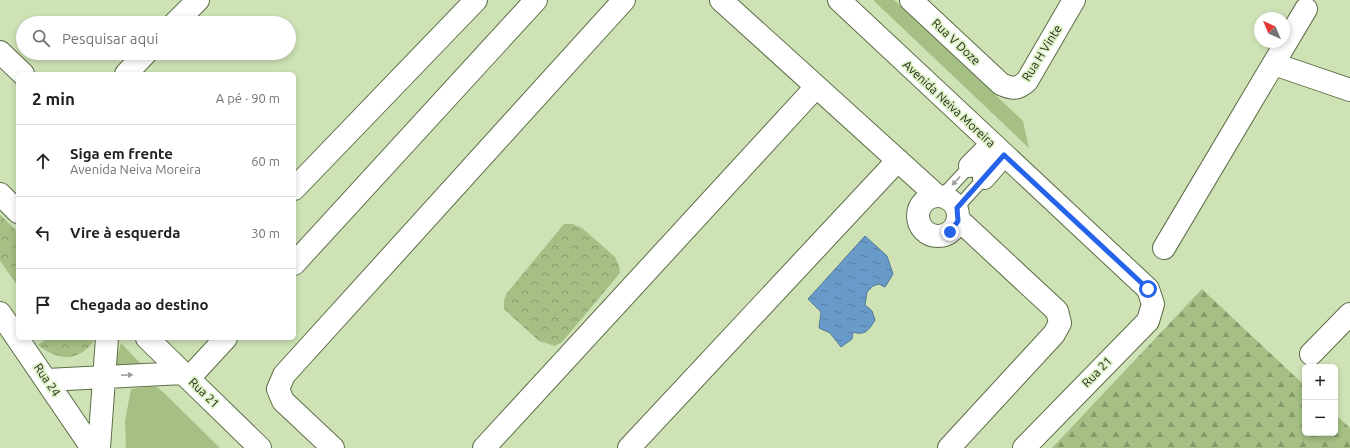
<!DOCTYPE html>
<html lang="pt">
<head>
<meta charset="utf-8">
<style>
	body { margin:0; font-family:Ubuntu,sans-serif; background:#f6f6f6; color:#202124 }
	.controls { position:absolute; right:12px; bottom:12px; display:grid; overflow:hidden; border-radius:6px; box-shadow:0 2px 6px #0003 }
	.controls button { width:36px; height:36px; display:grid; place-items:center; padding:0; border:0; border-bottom:1px solid #e0e0e0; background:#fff; color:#202124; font:20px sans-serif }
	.compass { position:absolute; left:1254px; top:12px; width:36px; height:36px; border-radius:50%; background:#fff; box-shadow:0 2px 6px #0003; rotate:316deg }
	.stop { position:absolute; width:12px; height:12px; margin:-9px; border:3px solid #2563eb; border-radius:50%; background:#fff }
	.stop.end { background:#2563eb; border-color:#fff; box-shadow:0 1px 4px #0008 }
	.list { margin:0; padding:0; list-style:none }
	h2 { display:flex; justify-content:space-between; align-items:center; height:52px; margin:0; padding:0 16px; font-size:17px }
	h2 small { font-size:13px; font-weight:400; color:#757577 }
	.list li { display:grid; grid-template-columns:26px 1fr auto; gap:12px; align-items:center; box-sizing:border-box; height:72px; padding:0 16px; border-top:1px solid #e0e0e0 }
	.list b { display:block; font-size:15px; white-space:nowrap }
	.list p { margin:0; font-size:13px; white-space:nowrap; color:#757577 }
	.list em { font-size:13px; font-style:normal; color:#757577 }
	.icon { flex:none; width:22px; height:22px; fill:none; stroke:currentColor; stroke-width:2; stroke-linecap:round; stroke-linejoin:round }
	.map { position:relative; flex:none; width:1350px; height:448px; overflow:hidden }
	.search { position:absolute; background:#fff; box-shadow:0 2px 6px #0003; left:16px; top:16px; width:280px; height:44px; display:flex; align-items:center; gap:10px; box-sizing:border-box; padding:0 14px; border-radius:22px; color:#757577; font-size:15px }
	.panel { position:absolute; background:#fff; box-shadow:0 2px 6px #0003; left:16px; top:72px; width:280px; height:268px; border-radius:6px }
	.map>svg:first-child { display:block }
</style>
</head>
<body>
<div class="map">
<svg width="1350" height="448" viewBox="0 0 1350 448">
	<defs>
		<pattern id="forest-firs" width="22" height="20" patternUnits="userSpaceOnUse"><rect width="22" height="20" fill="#a5bf84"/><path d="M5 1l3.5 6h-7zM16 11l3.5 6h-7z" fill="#869b6b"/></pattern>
		<pattern id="park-crowns" width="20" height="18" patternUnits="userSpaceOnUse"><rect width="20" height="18" fill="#a5bf84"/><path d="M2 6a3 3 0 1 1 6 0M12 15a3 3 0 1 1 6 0" fill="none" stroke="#869b6b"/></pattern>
		<pattern id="water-ripples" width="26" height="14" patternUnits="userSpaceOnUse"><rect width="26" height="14" fill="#699bca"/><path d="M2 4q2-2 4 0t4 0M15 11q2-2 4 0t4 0" fill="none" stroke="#567ea3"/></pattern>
	</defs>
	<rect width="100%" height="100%" fill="#cee2b6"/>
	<path fill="#a5bf84" d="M 873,0 L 894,0 L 1023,121 L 1029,148 Z
		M 121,343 L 141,364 L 114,370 Z
		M 152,386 L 158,388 L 164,393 L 220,448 L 126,448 L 125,421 L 131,389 Z"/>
	<path fill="url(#forest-firs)" d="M 1202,289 L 1305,386 L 1305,433 L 1335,433 L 1335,414 L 1350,428 L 1350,448 L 1052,448 Z"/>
	<path fill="url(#park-crowns)" d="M 0,215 L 18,232 L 18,286 L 0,261 Z
		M 564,224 L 572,224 L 582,228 L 615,257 L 619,266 L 620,273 L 562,342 L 555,346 L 539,341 L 504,309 L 504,300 L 507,293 Z
		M 48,338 L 96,338 C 80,362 60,362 38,345 Z"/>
	<path fill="url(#water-ripples)" stroke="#547995" d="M 865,236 L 887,256 L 893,274 L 885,287 L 879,284 L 873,286 L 867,292 L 865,305 L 872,311 L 875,320 C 869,330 865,336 853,332 L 852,339 L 841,347 L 830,333 L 819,328 L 821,312 L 808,299 Z"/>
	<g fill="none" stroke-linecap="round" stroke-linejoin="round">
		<defs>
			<path id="service" d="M 942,196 L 970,166
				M 957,208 L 984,178"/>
			<path id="minor" d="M 721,0 L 936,195
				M 839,0 L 1148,289 L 1153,304 L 1148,321 L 1024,448
				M 175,23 L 198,0
				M 0,52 L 23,74
				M 1274,64 L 1350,90
				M 126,74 L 146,53
				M 970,166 L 992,144
				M 984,178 L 1004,155
				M 294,189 L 476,0
				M 0,194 L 18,212
				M918 216a20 20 0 1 1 40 0a20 20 0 1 1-40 0Z
				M 1164,248 L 1306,9
				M 294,264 L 536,0
				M 0,313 L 92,448
				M 147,338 L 260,448
				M 1311,354 L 1350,314
				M 189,378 L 226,338
				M 47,380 L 183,373
				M 99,448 L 107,338
				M 333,448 L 283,401 L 278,389 L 284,375 L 624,0
				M 484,448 L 816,87
				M 629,448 L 898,160
				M 949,448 L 1054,334 L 1060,323 L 1057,311 L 958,219"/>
			<path id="tertiary" d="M 911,0 L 1001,84 C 1012,89 1017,90 1027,81 L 1074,0"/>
		</defs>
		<use href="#service" stroke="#5d6e47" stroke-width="14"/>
		<use href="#minor" stroke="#5d6e47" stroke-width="24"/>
		<use href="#tertiary" stroke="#5d6e47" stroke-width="24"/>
		<use href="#service" stroke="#fff" stroke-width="12"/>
		<use href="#minor" stroke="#fff" stroke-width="22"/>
		<use href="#tertiary" stroke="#fff" stroke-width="22"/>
	</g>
	<defs><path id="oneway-solid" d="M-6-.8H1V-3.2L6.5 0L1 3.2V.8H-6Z"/></defs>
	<g fill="#9c9f98">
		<use href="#oneway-solid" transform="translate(956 181) rotate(133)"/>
		<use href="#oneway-solid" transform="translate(127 375) rotate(-3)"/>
	</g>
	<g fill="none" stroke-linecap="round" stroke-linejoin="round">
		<path stroke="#2563eb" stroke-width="5" d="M 950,232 L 958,221 L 957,208 L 1004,155 L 1148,289"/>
	</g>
	<g text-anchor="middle" stroke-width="3.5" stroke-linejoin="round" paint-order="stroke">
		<g font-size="12" fill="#222919" stroke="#dbefc3">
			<text transform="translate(956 42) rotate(43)" y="4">Rua V Doze</text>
			<text transform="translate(1042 53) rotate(-58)" y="4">Rua H Vinte</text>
			<text transform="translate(949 104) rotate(43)" y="4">Avenida Neiva Moreira</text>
			<text transform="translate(1097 372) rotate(-46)" y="4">Rua 21</text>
			<text transform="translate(47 380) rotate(56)" y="4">Rua 24</text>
			<text transform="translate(204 393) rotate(44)" y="4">Rua 21</text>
		</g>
	</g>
</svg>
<div class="controls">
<button>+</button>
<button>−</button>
</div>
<svg class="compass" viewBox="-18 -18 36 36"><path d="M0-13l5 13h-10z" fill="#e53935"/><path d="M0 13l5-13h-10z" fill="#757577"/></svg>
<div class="stop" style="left:1148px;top:289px"></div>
<div class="stop end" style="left:950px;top:232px"></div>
<div class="search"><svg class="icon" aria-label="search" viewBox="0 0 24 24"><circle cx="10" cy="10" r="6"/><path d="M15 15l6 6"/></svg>Pesquisar aqui</div>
<section class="panel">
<h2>2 min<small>A pé · 90 m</small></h2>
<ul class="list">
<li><svg class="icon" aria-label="ahead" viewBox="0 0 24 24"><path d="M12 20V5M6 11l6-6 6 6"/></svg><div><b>Siga em frente</b><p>Avenida Neiva Moreira</p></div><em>60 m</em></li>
<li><svg class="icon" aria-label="left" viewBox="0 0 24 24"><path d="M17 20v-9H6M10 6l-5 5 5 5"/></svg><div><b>Vire à esquerda</b></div><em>30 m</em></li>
<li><svg class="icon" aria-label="arrive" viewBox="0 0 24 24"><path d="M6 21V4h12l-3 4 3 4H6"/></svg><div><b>Chegada ao destino</b></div></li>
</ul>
</section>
</div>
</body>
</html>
